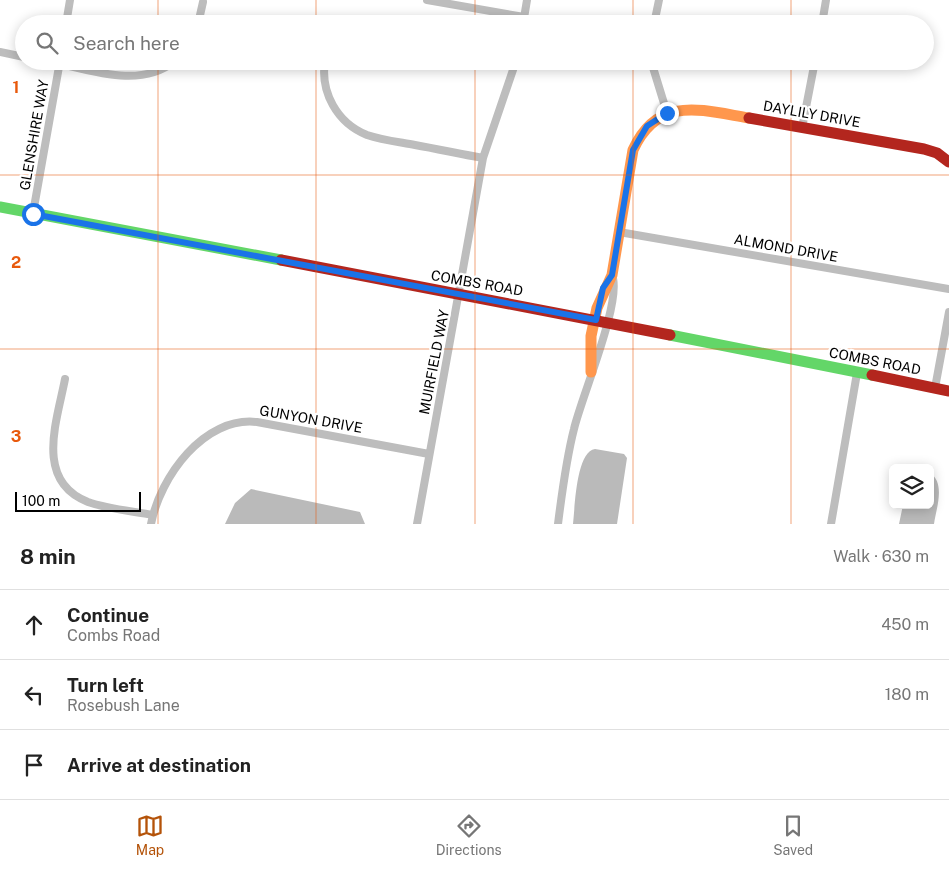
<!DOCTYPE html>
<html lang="en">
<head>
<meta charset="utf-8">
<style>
	body { margin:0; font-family:"Public Sans",sans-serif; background:#f2f2f2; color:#222 }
	.controls { position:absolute; right:15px; bottom:15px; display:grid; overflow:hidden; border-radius:8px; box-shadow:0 2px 12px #0003 }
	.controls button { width:45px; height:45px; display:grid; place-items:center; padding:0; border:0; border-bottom:1px solid #e0e0e0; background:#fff; color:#222; font:25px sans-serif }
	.scale { position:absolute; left:15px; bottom:12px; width:126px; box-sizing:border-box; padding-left:5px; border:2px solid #000; border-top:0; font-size:14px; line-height:18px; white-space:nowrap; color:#000; -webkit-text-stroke:4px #fff; paint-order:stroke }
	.stop { position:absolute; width:15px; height:15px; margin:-11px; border:4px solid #1a73e8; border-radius:50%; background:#fff }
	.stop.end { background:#1a73e8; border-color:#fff; box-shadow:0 1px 5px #0008 }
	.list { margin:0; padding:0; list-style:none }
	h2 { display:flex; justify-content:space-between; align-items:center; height:65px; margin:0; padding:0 20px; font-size:21px }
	h2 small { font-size:16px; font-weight:400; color:#767676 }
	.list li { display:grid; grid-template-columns:32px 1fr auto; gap:15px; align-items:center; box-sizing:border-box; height:70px; padding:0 20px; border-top:1px solid #e0e0e0 }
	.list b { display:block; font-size:19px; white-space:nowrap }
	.list p { margin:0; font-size:16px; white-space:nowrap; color:#767676 }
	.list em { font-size:16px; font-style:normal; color:#767676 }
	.icon { flex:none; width:28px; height:28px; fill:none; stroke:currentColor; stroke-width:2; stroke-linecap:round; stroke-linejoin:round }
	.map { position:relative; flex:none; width:949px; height:524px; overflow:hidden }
	.search { position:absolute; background:#fff; box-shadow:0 2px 12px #0003; left:15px; right:15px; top:15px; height:55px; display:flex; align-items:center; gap:12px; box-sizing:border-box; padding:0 18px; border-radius:28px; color:#767676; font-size:19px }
	.sheet { height:275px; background:#fff }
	nav { display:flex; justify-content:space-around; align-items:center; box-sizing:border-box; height:70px; border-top:1px solid #e0e0e0; background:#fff; font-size:14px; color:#767676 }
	nav a { display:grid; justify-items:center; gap:2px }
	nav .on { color:#b45309 }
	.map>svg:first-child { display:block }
</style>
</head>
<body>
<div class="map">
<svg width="949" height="524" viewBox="0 0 949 524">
	<rect width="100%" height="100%" fill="#fff"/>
	<path fill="#bababa" d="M 595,449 L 624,454 L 627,458 L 617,524 L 573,524 C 575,507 576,452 595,449 Z
		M 930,473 C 946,483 936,509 934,524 L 899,524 L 903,505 L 930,505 Z
		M 251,489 L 360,512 L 365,524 L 225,524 L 235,503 Z"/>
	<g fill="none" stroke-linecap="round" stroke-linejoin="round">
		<path stroke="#bdbdbd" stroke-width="8" d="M 427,0 L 524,17
			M 66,24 L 70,0
			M 198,24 L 203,2
			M 523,24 L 527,0
			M 654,24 L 659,0
			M 822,24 L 826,0
			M 0,52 L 24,57
			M 47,61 C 88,69 139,90 175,61
			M 325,61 C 320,92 337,123 367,135 C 382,140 399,142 415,145 C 438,149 460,154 483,158
			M 651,61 L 667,113
			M 802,128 L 815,61
			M 33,213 L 60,61
			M 619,232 L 949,289
			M 65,379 C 57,421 34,481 88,502 C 108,509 132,511 153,515
			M 935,388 L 949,312
			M 151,524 C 160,477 204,416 257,422 L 429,454
			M 417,524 L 483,158 L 516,61
			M 558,524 C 562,492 566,460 574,429 C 581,398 623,300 612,275
			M 831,524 L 857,373"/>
		<path stroke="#63d668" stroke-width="11" d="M 0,207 L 281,260
			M 670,335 L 872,375"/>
		<path stroke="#ff974d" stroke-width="11" d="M 591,372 L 591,336 L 597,308 L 612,275 L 633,150 C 658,95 701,110 749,118"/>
		<path stroke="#b3261e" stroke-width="11" d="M 749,118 L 924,149 L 937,153 L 949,162
			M 281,260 L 670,335
			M 872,375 L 949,391"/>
	</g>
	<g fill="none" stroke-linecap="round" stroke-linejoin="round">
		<path stroke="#1a73e8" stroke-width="6" d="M 33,214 L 596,320 L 603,288 L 612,275 L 633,150 L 647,126 L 667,113"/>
	</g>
	<path fill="none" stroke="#e8590c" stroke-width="1" stroke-opacity="0.55" d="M 158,0 L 158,24M 316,0 L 316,24M 475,0 L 475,24M 633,0 L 633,24M 791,0 L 791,24M 158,61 L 158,524M 316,61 L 316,524M 475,61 L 475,524M 633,61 L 633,524M 791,61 L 791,524M 0,175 L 949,175M 0,349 L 949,349"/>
	<g text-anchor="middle" stroke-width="4.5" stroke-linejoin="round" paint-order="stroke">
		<g font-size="14" fill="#000" stroke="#fff">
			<text transform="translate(812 114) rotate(10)" y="5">DAYLILY DRIVE</text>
			<text transform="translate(34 135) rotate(-80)" y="5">GLENSHIRE WAY</text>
			<text transform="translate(786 248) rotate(10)" y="5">ALMOND DRIVE</text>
			<text transform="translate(477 283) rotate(10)" y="5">COMBS ROAD</text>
			<text transform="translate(875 361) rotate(11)" y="5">COMBS ROAD</text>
			<text transform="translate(434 362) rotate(-79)" y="5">MUIRFIELD WAY</text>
			<text transform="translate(311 419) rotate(10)" y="5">GUNYON DRIVE</text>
		</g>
	</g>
	<g font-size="16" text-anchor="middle" font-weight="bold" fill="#e8590c" stroke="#fff" stroke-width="4.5" stroke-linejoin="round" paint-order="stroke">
		<text x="16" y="93">1</text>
		<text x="16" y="268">2</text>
		<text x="16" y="442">3</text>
	</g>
</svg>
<div class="controls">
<button><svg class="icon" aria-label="layers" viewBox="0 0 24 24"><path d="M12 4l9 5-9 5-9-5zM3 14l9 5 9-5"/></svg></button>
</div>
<div class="scale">100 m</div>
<div class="stop" style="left:33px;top:214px"></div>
<div class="stop end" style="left:667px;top:113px"></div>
<div class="search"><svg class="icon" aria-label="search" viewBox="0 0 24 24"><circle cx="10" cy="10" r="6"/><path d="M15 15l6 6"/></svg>Search here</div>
</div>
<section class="sheet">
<h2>8 min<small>Walk · 630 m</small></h2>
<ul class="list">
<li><svg class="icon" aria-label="ahead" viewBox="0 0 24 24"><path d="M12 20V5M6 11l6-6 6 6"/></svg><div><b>Continue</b><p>Combs Road</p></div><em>450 m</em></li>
<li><svg class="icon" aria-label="left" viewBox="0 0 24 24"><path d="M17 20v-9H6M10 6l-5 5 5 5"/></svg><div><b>Turn left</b><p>Rosebush Lane</p></div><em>180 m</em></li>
<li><svg class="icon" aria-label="arrive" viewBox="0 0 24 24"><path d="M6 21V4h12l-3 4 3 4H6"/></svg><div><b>Arrive at destination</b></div></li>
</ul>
</section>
<nav>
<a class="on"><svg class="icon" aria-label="map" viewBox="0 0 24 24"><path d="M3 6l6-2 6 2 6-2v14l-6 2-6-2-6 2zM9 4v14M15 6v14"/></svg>Map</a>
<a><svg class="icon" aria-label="directions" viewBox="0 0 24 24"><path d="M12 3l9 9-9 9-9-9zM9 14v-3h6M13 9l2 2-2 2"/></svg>Directions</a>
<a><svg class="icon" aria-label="saved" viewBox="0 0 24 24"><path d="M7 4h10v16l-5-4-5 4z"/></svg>Saved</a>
</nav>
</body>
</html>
